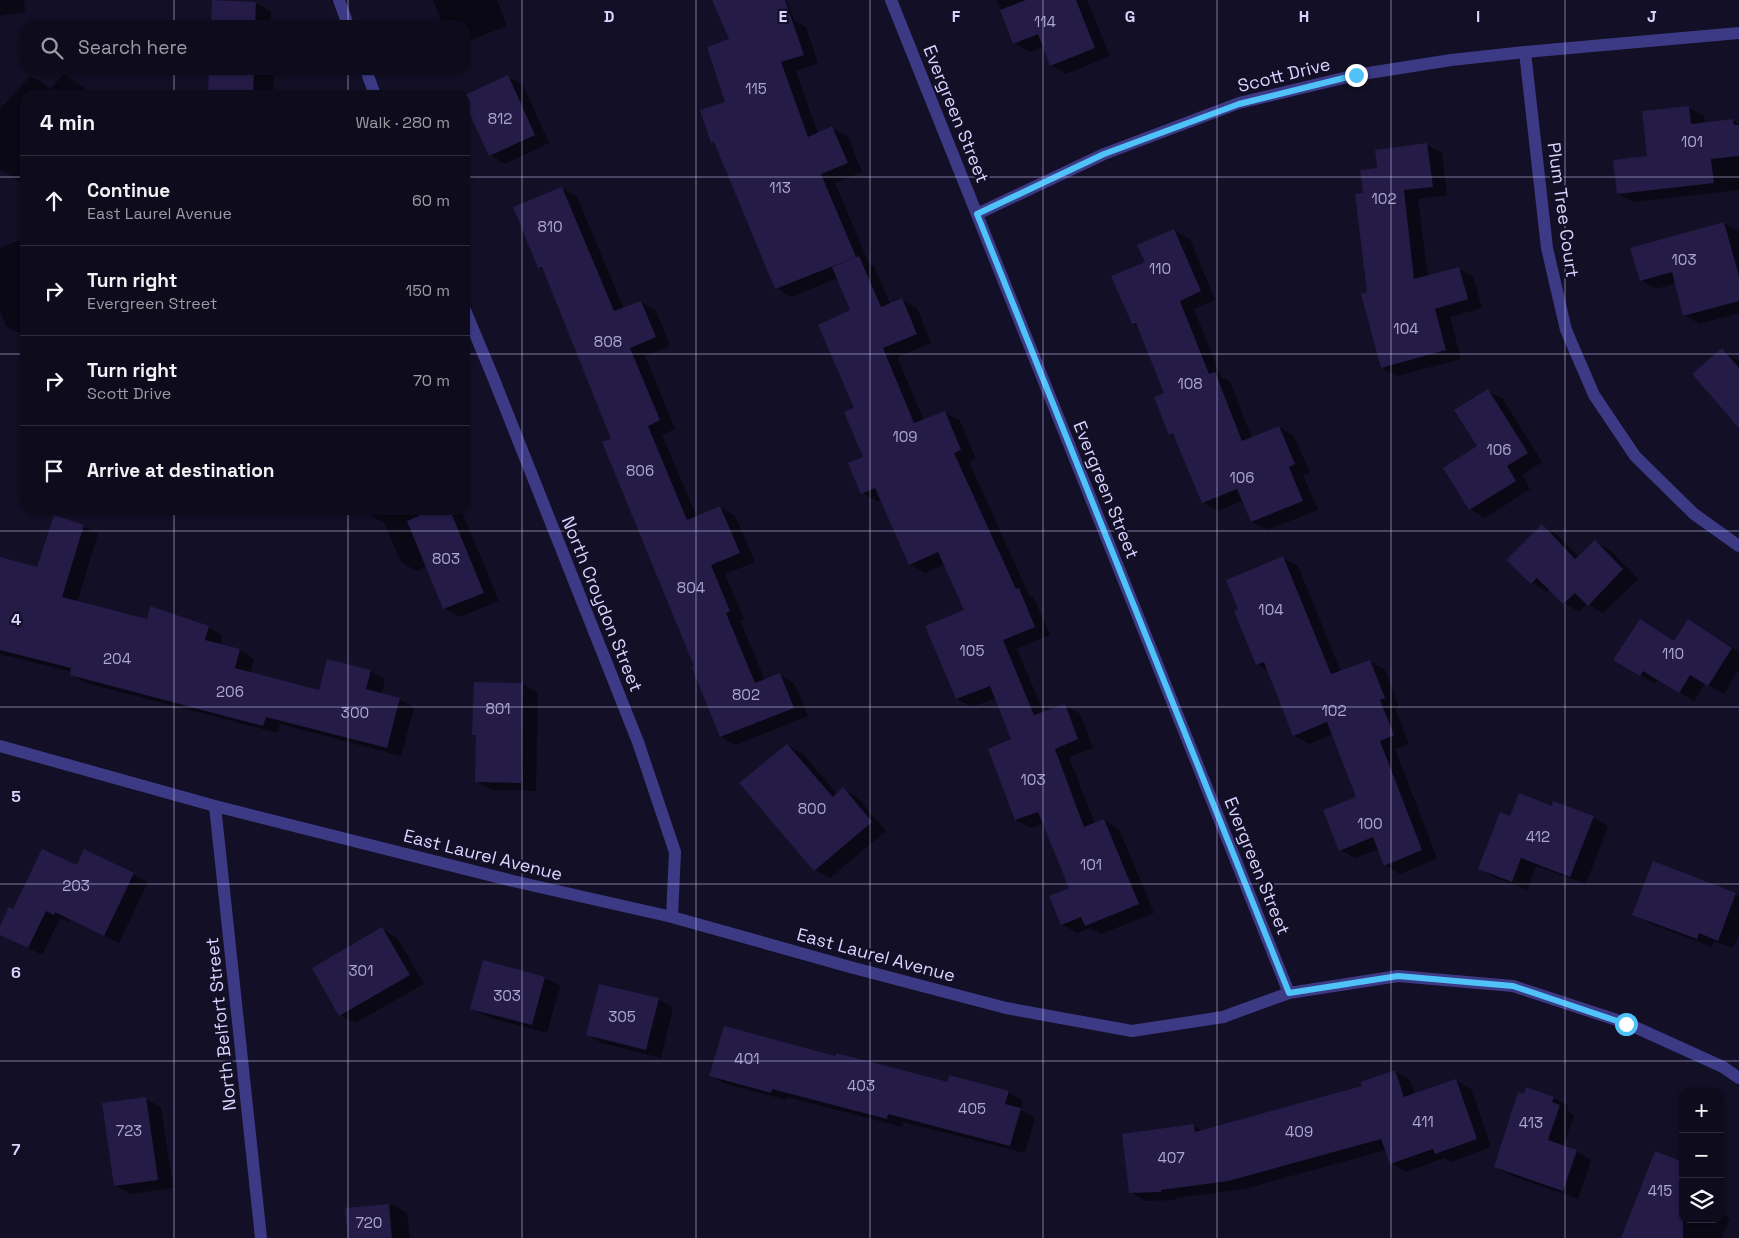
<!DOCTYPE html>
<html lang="en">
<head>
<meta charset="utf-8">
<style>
	body { margin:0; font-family:"Space Grotesk",sans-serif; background:#1c1929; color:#f1f3f6 }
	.controls { position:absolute; right:15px; bottom:15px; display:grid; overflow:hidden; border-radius:10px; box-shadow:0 1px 4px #0004 }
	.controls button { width:45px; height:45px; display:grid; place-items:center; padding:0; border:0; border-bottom:1px solid #2e2b3b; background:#0e0b1c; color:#f1f3f6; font:25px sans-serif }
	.stop { position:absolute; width:15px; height:15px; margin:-11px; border:4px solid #4fc3f7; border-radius:50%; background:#fff }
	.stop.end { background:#4fc3f7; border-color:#fff; box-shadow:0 1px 5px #0008 }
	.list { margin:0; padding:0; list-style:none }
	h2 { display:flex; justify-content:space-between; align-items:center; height:65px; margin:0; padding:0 20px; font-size:21px }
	h2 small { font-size:16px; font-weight:400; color:#9b9ba3 }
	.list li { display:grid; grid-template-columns:32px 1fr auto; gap:15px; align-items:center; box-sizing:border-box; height:90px; padding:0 20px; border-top:1px solid #2e2b3b }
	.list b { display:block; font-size:19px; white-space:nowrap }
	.list p { margin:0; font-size:16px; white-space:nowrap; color:#9b9ba3 }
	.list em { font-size:16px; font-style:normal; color:#9b9ba3 }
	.icon { flex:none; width:28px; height:28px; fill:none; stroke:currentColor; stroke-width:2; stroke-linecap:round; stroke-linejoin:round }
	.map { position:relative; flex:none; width:1739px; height:1238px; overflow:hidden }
	.search { position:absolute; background:#0e0b1c; box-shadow:0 1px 4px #0004; left:20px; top:20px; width:450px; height:55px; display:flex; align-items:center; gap:12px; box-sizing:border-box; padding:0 18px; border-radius:15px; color:#9b9ba3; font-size:19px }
	.panel { position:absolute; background:#0e0b1c; box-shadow:0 1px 4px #0004; left:20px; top:90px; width:450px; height:425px; border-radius:15px }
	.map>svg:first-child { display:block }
</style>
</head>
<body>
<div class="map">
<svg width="1739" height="1238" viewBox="0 0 1739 1238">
	<rect width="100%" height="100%" fill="#130f26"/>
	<path fill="#0007" d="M 0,0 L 24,0 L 25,12 L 0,16 Z
		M 433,0 L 497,0 L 507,26 L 465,42 L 465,25 L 443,25 Z
		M 714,0 L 786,0 L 795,21 L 806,27 L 818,63 L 796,71 L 818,134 L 832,128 L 848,137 L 862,172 L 835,183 L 869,264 L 874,266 L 890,304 L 901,299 L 917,308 L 931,343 L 897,357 L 924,421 L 945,412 L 960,421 L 976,459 L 969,462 L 1029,595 L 1034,598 L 1050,635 L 1017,649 L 1044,713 L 1065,705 L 1080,714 L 1093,748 L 1069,757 L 1095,824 L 1104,820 L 1119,829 L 1154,913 L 1101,934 L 1090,928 L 1077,933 L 1062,924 L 1071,889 L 1044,823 L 1031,828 L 1016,820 L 1013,740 L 996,698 L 972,707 L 957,699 L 966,611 L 945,564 L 925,573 L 910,564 L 881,500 L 877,501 L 862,493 L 865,458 L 855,409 L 852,311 L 838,278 L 791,297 L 776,288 L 717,144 L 712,142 L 727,102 L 731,40 Z
		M 997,0 L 1087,0 L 1110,56 L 1066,74 L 1051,65 L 1044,46 L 1030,52 L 1014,43 Z
		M 256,3 L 271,12 L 271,25 L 212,25 Z
		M 211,70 L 274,70 L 273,95 L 210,95 Z
		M 63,74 L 78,83 L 93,95 L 25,95 L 25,179 L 22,183 L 0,169 L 0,109 L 30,76 L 45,84 L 50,90 Z
		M 508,77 L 523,85 L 549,143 L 505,164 L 490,155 L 465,101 L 465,96 Z
		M 1688,107 L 1704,116 L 1705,124 L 1733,120 L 1739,124 L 1739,190 L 1633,202 L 1618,194 Z
		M 1427,145 L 1442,153 L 1447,195 L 1418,199 L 1428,277 L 1458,268 L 1473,277 L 1482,308 L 1450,317 L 1461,359 L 1397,376 L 1382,368 L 1368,293 L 1364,195 L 1379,169 Z
		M 562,188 L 577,197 L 624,309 L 641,302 L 656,311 L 670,346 L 645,356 L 675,429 L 662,435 L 697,517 L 720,507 L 735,516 L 755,562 L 725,574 L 744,619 L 740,621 L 765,680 L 779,674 L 794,683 L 808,716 L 736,745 L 721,737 L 693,668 L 696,667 L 612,439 L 545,271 L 539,267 Z
		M 1724,223 L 1739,232 L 1739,313 L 1700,324 L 1684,315 L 1676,283 L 1656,289 L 1641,280 Z
		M 1174,230 L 1190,239 L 1215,300 L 1194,309 L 1221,377 L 1230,382 L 1252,438 L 1279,427 L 1294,436 L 1310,473 L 1303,475 L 1318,510 L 1267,530 L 1252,522 L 1243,500 L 1218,511 L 1203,502 L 1177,438 L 1170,435 L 1166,394 L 1139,327 L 1133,324 L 1146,263 Z
		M 25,238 L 25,332 L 21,334 L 6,326 L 0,311 L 0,248 Z
		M 1722,350 L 1739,361 L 1739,426 Z
		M 1488,391 L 1503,399 L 1542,462 L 1522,475 L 1530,489 L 1485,518 L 1470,509 Z
		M 367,510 L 461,510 L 499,601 L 459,617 L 444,608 L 427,566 L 416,571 L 401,562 L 384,523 L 368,514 Z
		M 83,526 L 98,534 L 77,602 L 148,620 L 208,627 L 222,636 L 220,645 L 240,650 L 254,659 L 250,673 L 320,691 L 328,660 L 371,671 L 385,680 L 381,695 L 400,699 L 414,708 L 401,756 L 280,724 L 278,733 L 86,683 L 71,674 L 72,672 L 0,654 L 0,559 L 38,568 Z
		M 1542,526 L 1557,535 L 1579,557 L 1595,541 L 1610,550 L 1638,579 L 1603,613 L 1587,604 L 1579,612 L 1564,603 L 1550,589 L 1547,592 L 1532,583 Z
		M 1283,558 L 1298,566 L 1341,672 L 1370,661 L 1385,670 L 1399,707 L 1395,708 L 1409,744 L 1395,749 L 1437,858 L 1400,874 L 1385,865 L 1379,849 L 1355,858 L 1340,850 L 1358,798 L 1333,734 L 1309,744 L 1294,735 L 1269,671 L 1257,664 L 1240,610 Z
		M 1703,629 L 1739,652 L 1739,669 L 1724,694 L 1705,683 L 1694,701 L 1658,679 L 1655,684 L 1615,660 L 1675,642 Z
		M 523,684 L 538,693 L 536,791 L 492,790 L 477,782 L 478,736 L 474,734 Z
		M 787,745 L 803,754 L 837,794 L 843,789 L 858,798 L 886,831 L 830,878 L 815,870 Z
		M 1552,807 L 1593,817 L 1608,826 L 1586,884 L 1536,866 L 1527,890 L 1494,877 L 1479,868 L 1511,817 Z
		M 85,851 L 148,882 L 119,943 L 70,919 L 68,922 L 60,918 L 42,955 L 16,942 L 77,867 Z
		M 1735,894 L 1739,896 L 1739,934 L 1733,948 L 1714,941 L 1712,947 L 1649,923 L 1634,914 Z
		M 382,929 L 397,938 L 424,984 L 355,1023 L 340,1015 Z
		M 545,978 L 560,986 L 547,1033 L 487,1017 L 472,1008 Z
		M 658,999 L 673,1008 L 661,1058 L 602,1043 L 587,1034 Z
		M 836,1058 L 949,1084 L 1008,1092 L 1023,1101 L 1021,1110 L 1035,1118 L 1025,1153 L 903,1122 L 902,1127 L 787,1097 L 786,1100 L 726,1084 L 711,1076 Z
		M 1395,1071 L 1410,1080 L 1415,1094 L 1456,1080 L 1471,1089 L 1491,1147 L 1451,1162 L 1444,1158 L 1406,1172 L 1391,1163 L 1386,1150 L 1244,1189 L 1175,1198 L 1176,1200 L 1146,1201 L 1130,1192 L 1194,1126 L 1203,1131 L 1364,1087 Z
		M 1554,1098 L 1569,1106 L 1567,1111 L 1574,1115 L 1563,1147 L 1576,1151 L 1591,1160 L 1578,1199 L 1510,1175 L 1495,1167 Z
		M 146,1099 L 161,1107 L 173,1188 L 130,1194 L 115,1185 L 104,1104 Z
		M 394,1205 L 407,1213 L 410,1238 L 349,1238 L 346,1209 Z
		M 1720,1213 L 1730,1218 L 1722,1238 L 1622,1238 L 1683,1219 L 1720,1219 Z"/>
	<path fill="#241b47" d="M 212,0 L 256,2 L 255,25 L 211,25 Z
		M 712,0 L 785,0 L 804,55 L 781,62 L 808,137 L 832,126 L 848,163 L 821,174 L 856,257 L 775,289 L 714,142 L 711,143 L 700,110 L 725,102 L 707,47 L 729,39 Z
		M 1026,0 L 1076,0 L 1095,48 L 1050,66 L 1038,34 L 1013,44 L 1000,10 Z
		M 209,70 L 254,70 L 253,95 L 208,95 Z
		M 508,75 L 535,135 L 489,156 L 465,104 L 465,95 Z
		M 1689,106 L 1691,124 L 1733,119 L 1734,125 L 1739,125 L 1739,156 L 1711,159 L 1714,183 L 1617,194 L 1613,160 L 1647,156 L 1642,111 Z
		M 1427,143 L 1433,187 L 1404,190 L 1414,279 L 1459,267 L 1468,299 L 1435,309 L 1446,350 L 1381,368 L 1361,294 L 1367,292 L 1355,194 L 1363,193 L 1360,170 L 1377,168 L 1375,150 Z
		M 562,187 L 614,311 L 641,301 L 656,337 L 630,348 L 660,420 L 648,426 L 687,520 L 720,506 L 740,553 L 711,565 L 730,611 L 726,613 L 755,683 L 780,673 L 794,708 L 720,737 L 692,668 L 694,666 L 602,442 L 611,439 L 542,267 L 538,268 L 513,207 Z
		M 1724,222 L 1739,276 L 1739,301 L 1683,316 L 1672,272 L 1640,281 L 1630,248 Z
		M 1174,229 L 1201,291 L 1180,301 L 1209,374 L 1215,372 L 1242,441 L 1279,426 L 1295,464 L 1289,467 L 1303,501 L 1251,522 L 1237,489 L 1202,503 L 1173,434 L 1169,435 L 1154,397 L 1164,393 L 1136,323 L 1132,324 L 1111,276 L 1145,262 L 1137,245 Z
		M 859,256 L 881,307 L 902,298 L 917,334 L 883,348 L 914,423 L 945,411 L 961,450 L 954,453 L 1016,589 L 1019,588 L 1035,627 L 1003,640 L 1034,715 L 1065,704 L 1078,739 L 1055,749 L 1084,827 L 1104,819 L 1139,904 L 1085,926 L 1081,917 L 1061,925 L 1049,896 L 1069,888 L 1038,812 L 1015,820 L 988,749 L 1011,739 L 990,686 L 956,699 L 925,626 L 964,610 L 938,552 L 909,565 L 875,488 L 861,494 L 848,463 L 863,457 L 844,412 L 854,408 L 818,325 L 850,310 L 832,267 Z
		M 1722,348 L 1739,368 L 1739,428 L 1692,374 Z
		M 1488,389 L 1528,453 L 1507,466 L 1516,481 L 1469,510 L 1443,468 L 1477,446 L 1454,410 Z
		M 432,510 L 450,510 L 484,593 L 443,609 L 407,521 Z
		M 54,515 L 84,525 L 62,597 L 147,619 L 150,606 L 209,626 L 205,640 L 240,649 L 235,668 L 319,690 L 327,659 L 371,670 L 366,689 L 400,698 L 387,748 L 266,717 L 263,726 L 70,675 L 71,668 L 0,650 L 0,557 L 37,567 Z
		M 1542,524 L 1575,559 L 1595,540 L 1623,569 L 1588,606 L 1575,593 L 1563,604 L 1537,578 L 1531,584 L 1506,560 Z
		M 1283,556 L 1331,674 L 1370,660 L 1385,698 L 1380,700 L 1394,735 L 1380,741 L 1422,850 L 1384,866 L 1373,837 L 1339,851 L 1323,810 L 1356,797 L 1327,722 L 1293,736 L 1264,662 L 1256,665 L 1234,611 L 1238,609 L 1226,580 Z
		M 1640,619 L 1674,641 L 1688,619 L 1732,648 L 1708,686 L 1690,675 L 1679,693 L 1643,671 L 1640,676 L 1613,660 Z
		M 474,682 L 523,683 L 521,783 L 475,782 L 476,735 L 472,735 Z
		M 787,744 L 833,797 L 843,787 L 872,822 L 814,871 L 739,783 Z
		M 1519,793 L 1552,806 L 1553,801 L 1594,816 L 1570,877 L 1521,858 L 1512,882 L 1478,869 L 1500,812 L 1510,816 Z
		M 42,849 L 77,865 L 84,849 L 134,873 L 104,936 L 55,912 L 54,915 L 46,911 L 28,948 L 0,935 L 0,926 L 9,907 L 13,909 Z
		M 1653,861 L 1736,893 L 1718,941 L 1699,933 L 1697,939 L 1632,915 Z
		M 382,927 L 410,975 L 339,1016 L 312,968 Z
		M 483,960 L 545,977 L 532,1025 L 470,1009 Z
		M 599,984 L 659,998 L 646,1050 L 586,1035 Z
		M 724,1026 L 835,1056 L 836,1053 L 948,1082 L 949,1075 L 1009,1091 L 1005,1104 L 1021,1108 L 1010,1146 L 888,1114 L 887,1119 L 772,1089 L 771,1093 L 709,1076 Z
		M 1395,1070 L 1404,1097 L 1456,1079 L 1477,1139 L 1435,1154 L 1433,1149 L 1390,1164 L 1381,1139 L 1228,1181 L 1161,1190 L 1161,1192 L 1129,1193 L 1122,1134 L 1194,1124 L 1195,1132 L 1362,1086 L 1361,1082 Z
		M 1526,1087 L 1554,1097 L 1552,1102 L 1560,1105 L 1548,1140 L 1577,1150 L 1563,1191 L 1494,1167 L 1518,1092 L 1524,1094 Z
		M 146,1097 L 158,1180 L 114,1186 L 102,1103 Z
		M 1655,1151 L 1683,1162 L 1683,1238 L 1621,1238 Z
		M 389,1204 L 392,1238 L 348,1238 L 345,1208 Z"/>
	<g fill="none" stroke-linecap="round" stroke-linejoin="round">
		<path stroke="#3d3a85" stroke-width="12" d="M 339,0 L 348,25
			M 891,0 L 1289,993
			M 1525,52 L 1547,248 L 1566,330 L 1594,395 L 1635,456 L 1694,514 L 1739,546
			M 366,70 L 375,95
			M 977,214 L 1104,154 L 1239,103 L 1356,75 L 1451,60 L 1525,52 L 1739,33
			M 465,310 L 493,377 L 638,742 L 675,852 L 672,917
			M 0,746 L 215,806 L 513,881 L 672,917 L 850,967 L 1006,1008 L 1132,1031 L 1223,1017 L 1289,993 L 1398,976 L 1513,986 L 1626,1023 L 1723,1067 L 1739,1078
			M 215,806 L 261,1238"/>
	</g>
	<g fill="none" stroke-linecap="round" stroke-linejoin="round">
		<path stroke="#4fc3f7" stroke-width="6" d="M 1356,75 L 1239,104 L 1104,154 L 977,214 L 1289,993 L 1398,976 L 1513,986 L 1626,1024"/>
	</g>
	<path fill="none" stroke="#d9d4ff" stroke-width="1" stroke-opacity="0.55" d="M 174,0 L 174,25M 348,0 L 348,25M 522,0 L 522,1238M 696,0 L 696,1238M 870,0 L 870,1238M 1043,0 L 1043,1238M 1217,0 L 1217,1238M 1391,0 L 1391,1238M 1565,0 L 1565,1238M 174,70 L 174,95M 348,70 L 348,95M 0,177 L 25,177M 465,177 L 1739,177M 0,354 L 25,354M 465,354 L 1739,354M 174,510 L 174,1238M 348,510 L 348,1238M 0,531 L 1739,531M 0,707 L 1739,707M 0,884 L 1739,884M 0,1061 L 1739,1061"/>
	<g text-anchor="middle" stroke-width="4.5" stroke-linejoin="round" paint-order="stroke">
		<g font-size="15" fill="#aca6d1">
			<text x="1045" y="27">114</text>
			<text x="756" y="94">115</text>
			<text x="500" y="124">812</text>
			<text x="1692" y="147">101</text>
			<text x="780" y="193">113</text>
			<text x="1384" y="204">102</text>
			<text x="550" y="232">810</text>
			<text x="1684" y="265">103</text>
			<text x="1160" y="274">110</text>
			<text x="1406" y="334">104</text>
			<text x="608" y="347">808</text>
			<text x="1190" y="389">108</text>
			<text x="905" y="442">109</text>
			<text x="1499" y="455">106</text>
			<text x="640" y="476">806</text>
			<text x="1242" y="483">106</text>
			<text x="446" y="564">803</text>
			<text x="691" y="593">804</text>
			<text x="1271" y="615">104</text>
			<text x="972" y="656">105</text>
			<text x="1673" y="659">110</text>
			<text x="117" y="664">204</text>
			<text x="230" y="697">206</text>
			<text x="746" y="700">802</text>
			<text x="498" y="714">801</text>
			<text x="1334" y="716">102</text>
			<text x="355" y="718">300</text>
			<text x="1033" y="785">103</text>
			<text x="812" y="814">800</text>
			<text x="1370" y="829">100</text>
			<text x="1538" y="842">412</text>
			<text x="1091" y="870">101</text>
			<text x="76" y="891">203</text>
			<text x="361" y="976">301</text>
			<text x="507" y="1001">303</text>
			<text x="622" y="1022">305</text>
			<text x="747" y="1064">401</text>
			<text x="861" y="1091">403</text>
			<text x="972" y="1114">405</text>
			<text x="1423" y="1127">411</text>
			<text x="1531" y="1128">413</text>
			<text x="129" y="1136">723</text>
			<text x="1299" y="1137">409</text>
			<text x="1171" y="1163">407</text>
			<text x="1660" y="1196">415</text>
			<text x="369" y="1228">720</text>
		</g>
		<g font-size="18" fill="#d9d4ff" stroke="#130f26">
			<text transform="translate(1284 75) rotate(-14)" y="6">Scott Drive</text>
			<text transform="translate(956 114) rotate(68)" y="6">Evergreen Street</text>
			<text transform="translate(1563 210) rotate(82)" y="6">Plum Tree Court</text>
			<text transform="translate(1106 490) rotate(68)" y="6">Evergreen Street</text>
			<text transform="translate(602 604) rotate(68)" y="6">North Croydon Street</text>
			<text transform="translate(483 855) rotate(14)" y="6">East Laurel Avenue</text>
			<text transform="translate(1257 866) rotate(68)" y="6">Evergreen Street</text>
			<text transform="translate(876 955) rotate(15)" y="6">East Laurel Avenue</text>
			<text transform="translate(221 1024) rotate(-96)" y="6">North Belfort Street</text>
		</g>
	</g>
	<g font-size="16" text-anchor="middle" font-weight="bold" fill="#d9d4ff" stroke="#130f26" stroke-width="4.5" stroke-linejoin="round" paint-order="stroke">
		<text x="609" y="22">D</text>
		<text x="783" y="22">E</text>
		<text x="956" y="22">F</text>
		<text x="1130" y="22">G</text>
		<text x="1304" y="22">H</text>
		<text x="1478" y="22">I</text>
		<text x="1652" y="22">J</text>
		<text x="16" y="625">4</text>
		<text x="16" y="802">5</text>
		<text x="16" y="978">6</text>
		<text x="16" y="1155">7</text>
	</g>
</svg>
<div class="controls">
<button>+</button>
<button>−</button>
<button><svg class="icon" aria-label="layers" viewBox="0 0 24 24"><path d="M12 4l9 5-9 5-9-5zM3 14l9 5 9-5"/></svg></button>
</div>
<div class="stop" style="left:1626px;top:1024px"></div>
<div class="stop end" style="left:1356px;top:75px"></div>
<div class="search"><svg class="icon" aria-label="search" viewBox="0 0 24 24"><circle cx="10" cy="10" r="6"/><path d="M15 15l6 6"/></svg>Search here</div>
<section class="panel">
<h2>4 min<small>Walk · 280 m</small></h2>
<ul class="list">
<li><svg class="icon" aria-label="ahead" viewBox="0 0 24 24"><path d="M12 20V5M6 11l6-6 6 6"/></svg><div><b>Continue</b><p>East Laurel Avenue</p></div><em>60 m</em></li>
<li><svg class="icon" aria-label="right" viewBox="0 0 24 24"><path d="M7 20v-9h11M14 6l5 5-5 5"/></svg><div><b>Turn right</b><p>Evergreen Street</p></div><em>150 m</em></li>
<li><svg class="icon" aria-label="right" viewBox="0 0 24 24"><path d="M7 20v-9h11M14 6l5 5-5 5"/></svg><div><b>Turn right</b><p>Scott Drive</p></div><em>70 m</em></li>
<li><svg class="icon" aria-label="arrive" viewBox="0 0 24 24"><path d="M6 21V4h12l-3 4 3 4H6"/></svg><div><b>Arrive at destination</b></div></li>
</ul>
</section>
</div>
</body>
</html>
